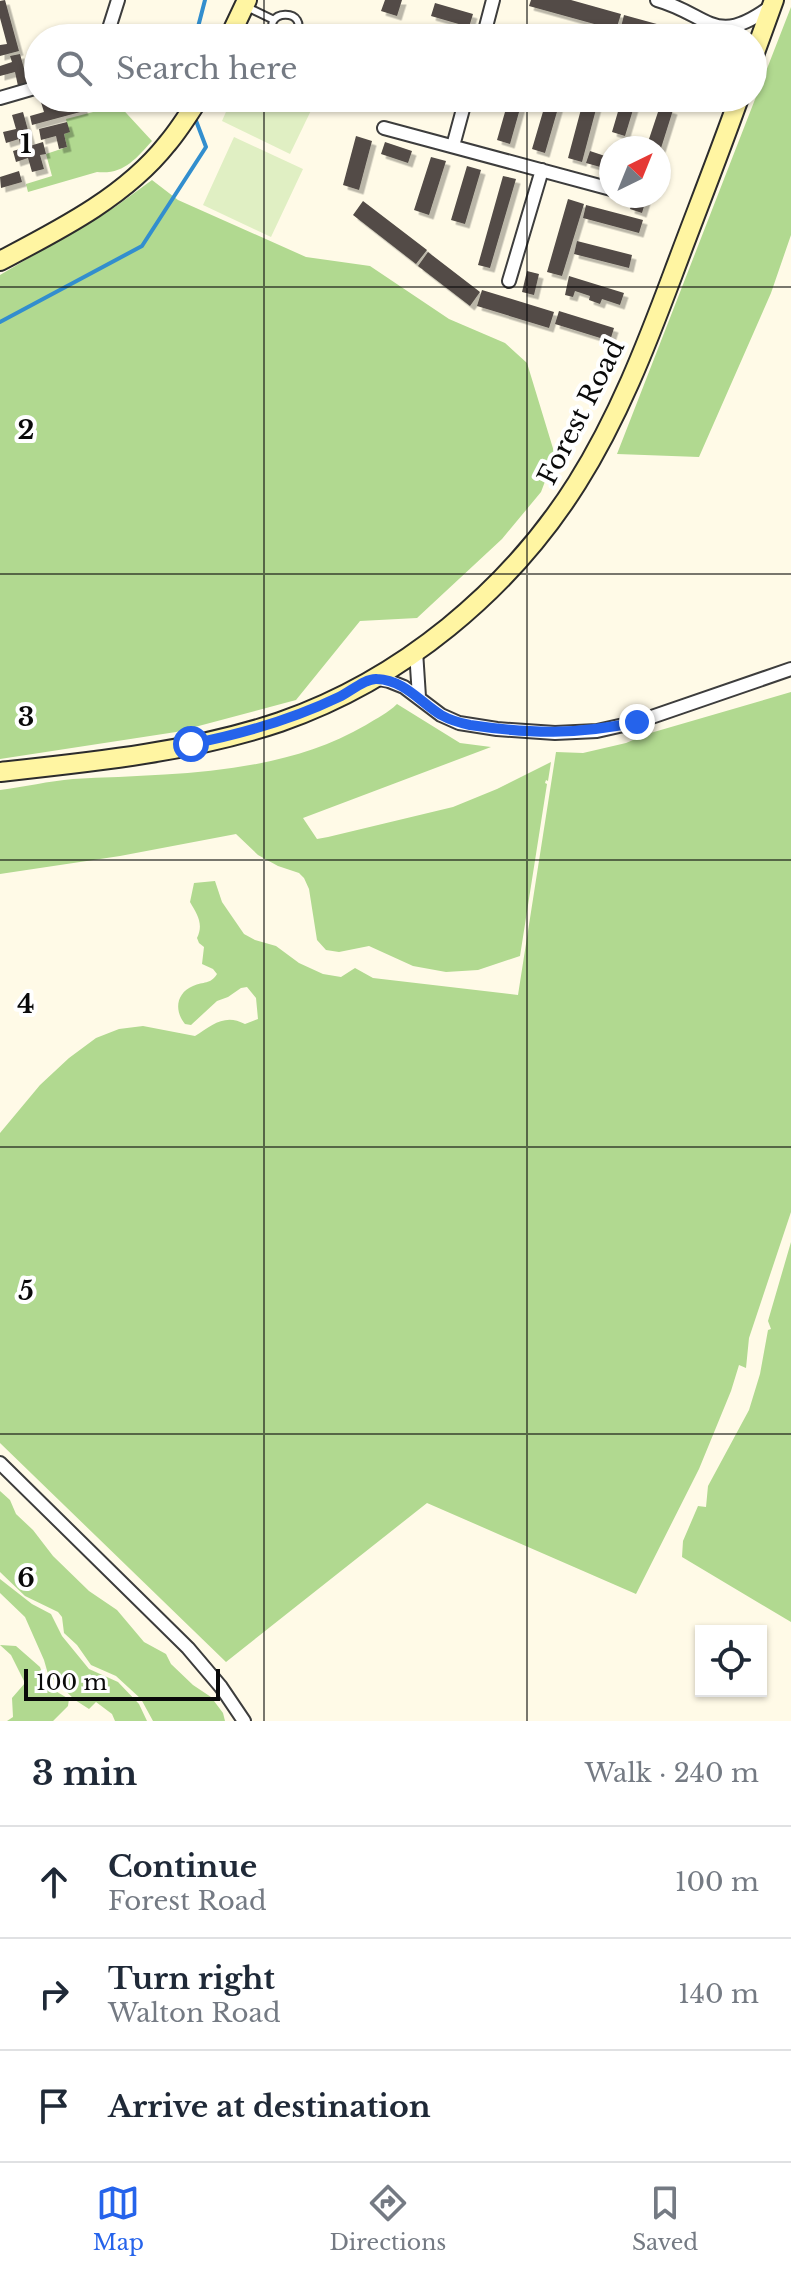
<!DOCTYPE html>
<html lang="en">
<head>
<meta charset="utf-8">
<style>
	body { margin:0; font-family:"Libre Baskerville",serif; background:#f2f2f3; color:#1f2937 }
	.controls { position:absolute; right:24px; bottom:24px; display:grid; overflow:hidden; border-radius:0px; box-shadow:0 2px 6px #0004 }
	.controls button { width:72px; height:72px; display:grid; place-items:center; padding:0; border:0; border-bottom:2px solid #e0e1e3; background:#fff; color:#1f2937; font:40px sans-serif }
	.compass { position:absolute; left:599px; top:136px; width:72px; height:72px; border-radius:50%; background:#fff; box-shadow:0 2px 6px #0004; rotate:43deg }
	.scale { position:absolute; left:24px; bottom:20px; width:196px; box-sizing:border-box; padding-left:8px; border:4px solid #0a0a0a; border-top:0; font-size:22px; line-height:28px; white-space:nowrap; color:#0a0a0a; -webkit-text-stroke:6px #fff; paint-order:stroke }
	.stop { position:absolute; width:24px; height:24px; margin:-18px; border:6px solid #2563eb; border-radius:50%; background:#fff }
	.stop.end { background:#2563eb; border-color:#fff; box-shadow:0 2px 8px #0008 }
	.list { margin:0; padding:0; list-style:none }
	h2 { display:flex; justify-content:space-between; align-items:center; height:104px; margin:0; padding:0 32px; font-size:34px }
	h2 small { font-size:26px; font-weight:400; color:#747a83 }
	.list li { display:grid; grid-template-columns:52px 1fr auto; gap:24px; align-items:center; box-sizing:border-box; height:112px; padding:0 32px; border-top:2px solid #e0e1e3 }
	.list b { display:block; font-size:30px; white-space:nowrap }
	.list p { margin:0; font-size:26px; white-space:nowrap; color:#747a83 }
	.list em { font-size:26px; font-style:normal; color:#747a83 }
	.icon { flex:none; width:44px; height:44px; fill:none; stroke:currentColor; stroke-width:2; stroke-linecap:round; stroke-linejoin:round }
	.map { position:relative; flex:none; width:791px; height:1721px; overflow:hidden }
	.search { position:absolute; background:#fff; box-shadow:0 2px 6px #0004; left:24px; right:24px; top:24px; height:88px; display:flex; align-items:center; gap:20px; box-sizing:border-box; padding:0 28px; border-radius:44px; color:#747a83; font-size:30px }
	.sheet { height:440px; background:#fff }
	nav { display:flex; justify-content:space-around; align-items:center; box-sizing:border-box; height:112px; border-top:2px solid #e0e1e3; background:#fff; font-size:22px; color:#747a83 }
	nav a { display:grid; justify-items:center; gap:4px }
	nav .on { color:#2563eb }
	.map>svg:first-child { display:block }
</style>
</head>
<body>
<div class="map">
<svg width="791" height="1721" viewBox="0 0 791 1721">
	<defs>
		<filter id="shadow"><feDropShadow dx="4.5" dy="4.5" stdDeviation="0" flood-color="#0004"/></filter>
	</defs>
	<rect width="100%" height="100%" fill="#fffae7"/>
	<path fill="#b1d990" d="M 791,7 L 791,235 L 771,293 L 699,457 L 617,454 Z
		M 116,102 L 152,141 C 136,159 123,175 97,172 L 28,192 L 26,184 L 52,176 L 46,154 L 67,147 L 64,134 L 69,132 L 66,119 L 97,111 Z
		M 152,180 L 178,200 L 306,257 L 370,266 L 449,319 L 505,343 L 527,363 L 555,455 L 541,492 L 502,539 L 417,618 L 360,621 L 296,700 L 176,732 L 0,759 L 0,275 L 115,207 Z
		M 791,692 L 791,1212 L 749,1338 L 746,1368 L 739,1365 L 731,1391 L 699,1469 L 636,1594 L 427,1503 L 226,1662 L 0,1443 L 0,1133 L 40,1085 L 69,1058 L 96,1038 L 119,1029 L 143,1026 L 195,1036 C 212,1025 225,1013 245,1024 L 258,1019 L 256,998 L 247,987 L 241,988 L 228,997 L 217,1001 L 191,1025 L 185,1024 C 174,1011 176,993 193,986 C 204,981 210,985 217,974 L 213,969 L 202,964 L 204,947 L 199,943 L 197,938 C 204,924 197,914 190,902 L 194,883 L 215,881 L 222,902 L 244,934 L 255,940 L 276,946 L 299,963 L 323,974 L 341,977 L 355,968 L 373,978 L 518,995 L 556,752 L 583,753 L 626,743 L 647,734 Z
		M 397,704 L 460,743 L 491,747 L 303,818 L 317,839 L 328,837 L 453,807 L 497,789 L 551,762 L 548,781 L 546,780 L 545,783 L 547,784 L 520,956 L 478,970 L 446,972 L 413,966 L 369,946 L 339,952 L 326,950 L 317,940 L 309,889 L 304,878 L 299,873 L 278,866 L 258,855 L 236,834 L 120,856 L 0,874 L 0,790 C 24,787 49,781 73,779 C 172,774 278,776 366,725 C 377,718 388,713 397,704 Z
		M 791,1242 L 791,1622 L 682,1557 L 683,1541 L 698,1506 L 706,1507 L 708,1486 L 749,1410 L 760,1374 L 768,1330 L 771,1329 L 768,1321 Z
		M 0,1491 L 10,1500 L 16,1514 L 33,1530 L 53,1556 L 89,1591 L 117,1610 L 144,1642 L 166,1654 L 171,1664 L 193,1685 L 211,1697 L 223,1713 L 225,1721 L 153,1721 L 141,1699 L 116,1676 L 91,1665 L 77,1645 L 64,1633 L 62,1617 L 58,1612 L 25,1596 L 0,1572 Z
		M 0,1579 L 32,1604 L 51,1614 L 62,1636 L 89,1669 L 118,1682 L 139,1704 L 147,1721 L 115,1721 L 112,1714 L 96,1702 L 89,1709 L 75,1700 L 48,1674 L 44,1660 L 25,1617 L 0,1593 Z
		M 0,1645 L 16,1646 L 40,1667 L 47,1686 L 69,1699 L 68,1706 L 53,1721 L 7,1721 L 13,1717 L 12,1698 L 25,1683 L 11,1655 Z"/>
	<path fill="#e0efc3" d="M 232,98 L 317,98 L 290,154 L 222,121 Z
		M 234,137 L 303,169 L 271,237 L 203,205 Z"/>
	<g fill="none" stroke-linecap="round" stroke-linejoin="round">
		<path stroke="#328ece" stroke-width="4" d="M 191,38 L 198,27 L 205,0
			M 0,322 L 142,246 L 206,147 L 195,118"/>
	</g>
	<path fill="#524b46" filter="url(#shadow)" d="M 5,0 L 19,51 L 0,56 L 0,45 L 7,44 L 0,18 L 0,1 Z
		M 385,0 L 402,0 L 397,16 L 381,11 Z
		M 531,0 L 571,0 L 621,14 L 616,30 L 529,6 Z
		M 435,3 L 473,14 L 469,27 L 431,16 Z
		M 624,15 L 675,29 L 672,38 L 646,38 L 620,31 Z
		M 379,26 L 395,31 L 393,38 L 376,38 Z
		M 20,54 L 28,83 L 18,86 L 15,72 L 0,76 L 0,66 L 12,62 L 10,56 Z
		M 43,98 L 50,98 L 54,110 L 72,105 L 71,98 L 80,98 L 84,111 L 32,125 L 30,116 L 44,112 L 40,99 Z
		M 509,98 L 523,98 L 510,144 L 497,140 Z
		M 547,98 L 561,98 L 545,153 L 532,149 Z
		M 584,98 L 599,98 L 582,162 L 568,158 Z
		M 622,98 L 636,100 L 625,136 L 612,132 Z
		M 660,106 L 673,110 L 662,145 L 661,148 L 646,148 Z
		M 23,112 L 31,141 L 20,144 L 19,139 L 6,143 L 3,132 L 16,129 L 12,115 Z
		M 67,122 L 70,132 L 64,134 L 67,147 L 59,149 L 56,136 L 41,140 L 39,129 Z
		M 356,136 L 372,141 L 359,190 L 343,185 Z
		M 43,142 L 46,154 L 40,155 L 44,169 L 32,172 L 28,158 L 16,162 L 13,151 Z
		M 385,142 L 412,151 L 408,163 L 381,154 Z
		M 590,151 L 611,158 L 611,170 L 586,163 Z
		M 431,157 L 446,161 L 429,215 L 414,210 Z
		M 467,166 L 481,170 L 465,224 L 451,220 Z
		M 19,171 L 22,182 L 1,188 L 0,177 Z
		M 503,176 L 516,179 L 490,268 L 478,265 Z
		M 634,196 L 647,196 L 642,213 L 630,209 Z
		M 568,199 L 584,204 L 562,276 L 547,272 Z
		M 363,201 L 427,250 L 416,264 L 353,215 Z
		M 586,205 L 643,220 L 639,233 L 583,218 Z
		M 577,241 L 632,255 L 629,268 L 574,254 Z
		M 428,252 L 480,292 L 470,306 L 418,266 Z
		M 527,271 L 539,274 L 534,295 L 522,292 Z
		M 569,276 L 624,293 L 620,305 L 602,299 L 600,304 L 589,300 L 590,296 L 575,291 L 573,297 L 565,295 Z
		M 482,290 L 554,312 L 549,328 L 477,306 Z
		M 559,311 L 614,328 L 610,341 L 555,324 Z"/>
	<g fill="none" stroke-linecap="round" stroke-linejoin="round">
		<defs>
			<path id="lane" d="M 247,7 L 274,20
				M 277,38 C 255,8 315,6 294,38"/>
			<path id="street" d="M 657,0 C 710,15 714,48 770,7
				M 106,38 L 118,0
				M 483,38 L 493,0
				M 0,98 L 38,87
				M 384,128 L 611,189
				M 453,146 L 466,98
				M 509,281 L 542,170
				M 416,651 L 419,697
				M 373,678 L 389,681 L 404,687 L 441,715 L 459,723 L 497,729 L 555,733 L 597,731 L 637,722 L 791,669
				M 0,1463 L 188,1648 L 221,1687 L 244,1721"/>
			<path id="secondary" d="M 229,38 L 247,0
				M 753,58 L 774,0
				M 0,261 C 59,230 125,197 167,144 C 179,130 189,114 199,98
				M 0,772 C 93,762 191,752 280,722 C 401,680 509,591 577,483 C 618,418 646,346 673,274 C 695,215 718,157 739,98"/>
		</defs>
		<use href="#lane" stroke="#3d3d3d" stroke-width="10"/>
		<use href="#street" stroke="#3d3d3d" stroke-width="16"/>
		<use href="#secondary" stroke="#2c2c2c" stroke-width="22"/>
		<use href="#lane" stroke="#fff" stroke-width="6"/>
		<use href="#street" stroke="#fff" stroke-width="12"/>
		<use href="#secondary" stroke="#fff5a2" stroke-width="18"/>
	</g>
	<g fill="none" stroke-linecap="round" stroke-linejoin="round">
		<path stroke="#2563eb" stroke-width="10" d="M 191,744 C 242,734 291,720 339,697 C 350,692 365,678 377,679 C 404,680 420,702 441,715 C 450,720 460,723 470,725 C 531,734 576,735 637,722"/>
	</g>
	<path fill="none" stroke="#0a0a0a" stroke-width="2" stroke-opacity="0.55" d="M 264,0 L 264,38M 527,0 L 527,38M 264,98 L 264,1721M 527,98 L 527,1721M 0,287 L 791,287M 0,574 L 791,574M 0,860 L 791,860M 0,1147 L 791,1147M 0,1434 L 791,1434"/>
	<g text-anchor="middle" stroke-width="8" stroke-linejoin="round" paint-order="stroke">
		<g font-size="26" fill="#0a0a0a" stroke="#fff">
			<text transform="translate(581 412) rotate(-63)" y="9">Forest Road</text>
		</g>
	</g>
	<g font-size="26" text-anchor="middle" font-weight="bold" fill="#0a0a0a" stroke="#fff" stroke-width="8" stroke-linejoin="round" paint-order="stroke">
		<text x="26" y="153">1</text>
		<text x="26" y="439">2</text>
		<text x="26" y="726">3</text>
		<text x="26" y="1013">4</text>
		<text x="26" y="1300">5</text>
		<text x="26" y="1587">6</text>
	</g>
</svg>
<div class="controls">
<button><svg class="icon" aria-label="locate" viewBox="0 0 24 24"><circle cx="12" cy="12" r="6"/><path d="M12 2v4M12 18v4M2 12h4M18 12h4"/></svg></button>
</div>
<svg class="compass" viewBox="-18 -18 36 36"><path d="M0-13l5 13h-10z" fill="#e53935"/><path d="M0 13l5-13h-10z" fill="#747a83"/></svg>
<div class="scale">100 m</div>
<div class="stop" style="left:191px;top:744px"></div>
<div class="stop end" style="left:637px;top:722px"></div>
<div class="search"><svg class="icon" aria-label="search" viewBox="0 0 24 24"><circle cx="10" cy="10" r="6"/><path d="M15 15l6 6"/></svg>Search here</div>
</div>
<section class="sheet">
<h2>3 min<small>Walk · 240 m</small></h2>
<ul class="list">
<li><svg class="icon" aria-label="ahead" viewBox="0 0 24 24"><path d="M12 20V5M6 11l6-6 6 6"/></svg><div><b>Continue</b><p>Forest Road</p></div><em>100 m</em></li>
<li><svg class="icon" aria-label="right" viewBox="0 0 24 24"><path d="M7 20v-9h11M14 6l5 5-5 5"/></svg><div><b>Turn right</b><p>Walton Road</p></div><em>140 m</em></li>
<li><svg class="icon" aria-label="arrive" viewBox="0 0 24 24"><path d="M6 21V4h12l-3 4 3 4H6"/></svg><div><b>Arrive at destination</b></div></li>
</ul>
</section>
<nav>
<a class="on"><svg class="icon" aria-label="map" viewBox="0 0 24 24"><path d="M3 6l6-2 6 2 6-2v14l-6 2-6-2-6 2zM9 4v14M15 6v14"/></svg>Map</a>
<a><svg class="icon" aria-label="directions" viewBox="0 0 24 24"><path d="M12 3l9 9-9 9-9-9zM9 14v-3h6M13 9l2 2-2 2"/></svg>Directions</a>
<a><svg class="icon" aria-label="saved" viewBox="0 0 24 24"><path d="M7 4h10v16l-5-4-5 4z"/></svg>Saved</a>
</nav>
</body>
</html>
